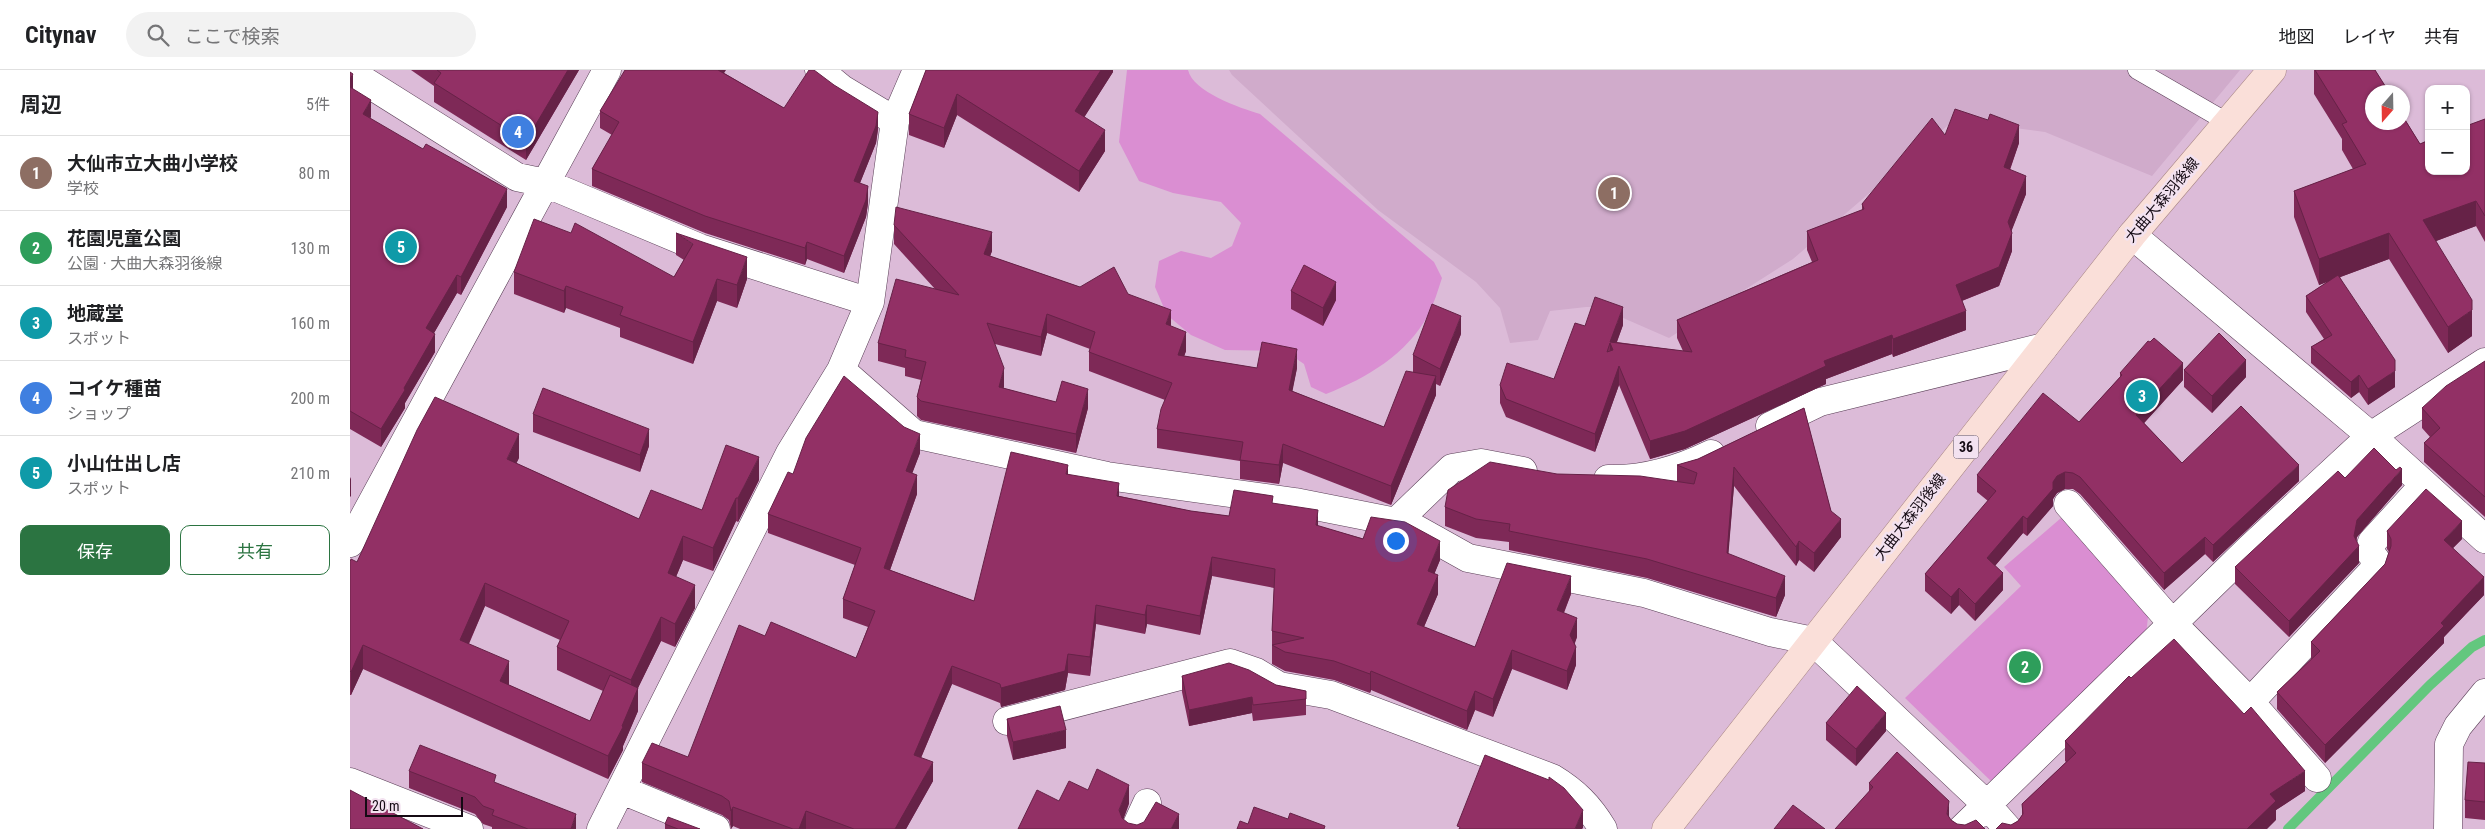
<!DOCTYPE html>
<html lang="ja">
<head>
<meta charset="utf-8">
<style>
	body { margin:0; font-family:"Roboto Condensed","Noto Sans JP",sans-serif; background:#f2f2f2; color:#202124 }
	.controls { position:absolute; right:15px; top:15px; display:grid; overflow:hidden; border-radius:10px; box-shadow:0 1px 4px #0004 }
	.controls button { width:45px; height:45px; display:grid; place-items:center; padding:0; border:0; border-bottom:1px solid #e0e0e0; background:#fff; color:#202124; font:25px sans-serif }
	.compass { position:absolute; left:2015px; top:15px; width:45px; height:45px; border-radius:50%; background:#fff; box-shadow:0 1px 4px #0004; rotate:200deg }
	.scale { position:absolute; left:15px; bottom:12px; width:98px; box-sizing:border-box; padding-left:5px; border:2px solid #150b14; border-top:0; font-size:14px; line-height:18px; white-space:nowrap; color:#150b14; -webkit-text-stroke:4px #f3e2f0; paint-order:stroke }
	.you { position:absolute; left:1045px; top:470px; width:18px; height:18px; margin:-12px; border:4px solid #fff; border-radius:50%; background:#1a73e8; box-shadow:0 0 0 8px #1a73e833 }
	.badge { display:grid; place-items:center; width:32px; height:32px; border-radius:50%; background:#2b7441; color:#fff; font-size:16px; font-weight:700 }
	.pin { position:absolute; translate:-50% -50%; border:2px solid #fff; box-shadow:0 1px 5px #0006 }
	.list { margin:0; padding:0; list-style:none }
	h2 { display:flex; justify-content:space-between; align-items:center; height:65px; margin:0; padding:0 20px; font-size:21px }
	h2 small { font-size:16px; font-weight:400; color:#757577 }
	.list li { display:grid; grid-template-columns:32px 1fr auto; gap:15px; align-items:center; box-sizing:border-box; height:75px; padding:0 20px; border-top:1px solid #e0e0e0 }
	.list b { display:block; font-size:19px; white-space:nowrap }
	.list p { margin:0; font-size:16px; white-space:nowrap; color:#757577 }
	.list em { font-size:16px; font-style:normal; color:#757577 }
	.actions { display:flex; gap:10px; padding:15px 20px }
	.actions a { flex:1; padding:11px 0; border:1px solid #2b7441; border-radius:10px; text-align:center; font-size:18px; color:#2b7441 }
	.actions .main { background:#2b7441; color:#fff }
	.icon { flex:none; width:28px; height:28px; fill:none; stroke:currentColor; stroke-width:2; stroke-linecap:round; stroke-linejoin:round }
	.map { position:relative; flex:none; width:2135px; height:759px; overflow:hidden }
	header { display:flex; align-items:center; gap:30px; box-sizing:border-box; height:70px; padding:0 25px; background:#fff; border-bottom:1px solid #e0e0e0 }
	header strong { font-size:24px }
	nav { display:flex; gap:28px; margin-inline-start:auto; font-size:18px }
	.search { width:350px; height:45px; background:#f2f2f2; display:flex; align-items:center; gap:12px; box-sizing:border-box; padding:0 18px; border-radius:28px; color:#757577; font-size:19px }
	main { display:flex }
	aside { flex:1; background:#fff }
	.map>svg:first-child { display:block }
</style>
</head>
<body>
<header>
<strong>Citynav</strong>
<div class="search"><svg class="icon" aria-label="search" viewBox="0 0 24 24"><circle cx="10" cy="10" r="6"/><path d="M15 15l6 6"/></svg>ここで検索</div>
<nav><a>地図</a><a>レイヤ</a><a>共有</a></nav>
</header>
<main>
<aside>
<h2>周辺<small>5件</small></h2>
<ul class="list">
<li><span class="badge" style="background:#8d6e63">1</span><div><b>大仙市立大曲小学校</b><p>学校</p></div><em>80 m</em></li>
<li><span class="badge" style="background:#2e9e5b">2</span><div><b>花園児童公園</b><p>公園 · 大曲大森羽後線</p></div><em>130 m</em></li>
<li><span class="badge" style="background:#0f9aa8">3</span><div><b>地蔵堂</b><p>スポット</p></div><em>160 m</em></li>
<li><span class="badge" style="background:#3f7fe0">4</span><div><b>コイケ種苗</b><p>ショップ</p></div><em>200 m</em></li>
<li><span class="badge" style="background:#0f9aa8">5</span><div><b>小山仕出し店</b><p>スポット</p></div><em>210 m</em></li>
</ul>
<div class="actions"><a class="main">保存</a><a>共有</a></div>
</aside>
<div class="map">
<svg width="2135" height="759" viewBox="0 0 2135 759">
	<rect width="100%" height="100%" fill="#dcbbd8"/>
	<path fill="#d0abcb" d="M 879,0 L 1890,0 L 1802,106 L 1695,62 L 1604,50 L 1443,189 L 1319,268 L 1248,237 L 1236,237 L 1200,241 L 1188,270 L 1160,273 L 1150,238 L 1126,212 L 1028,140 L 882,5 Z"/>
	<path fill="#da8ed2" d="M 777,0 L 838,0 C 843,22 890,38 910,44 L 1084,192 L 1092,208 C 1088,220 1084,234 1078,245 C 1057,284 1017,308 976,324 L 961,317 L 954,294 L 935,281 L 875,280 L 841,265 L 817,245 L 805,217 L 809,191 L 831,181 L 861,188 L 882,176 L 891,153 L 871,132 L 823,123 L 789,111 L 769,72 Z
		M 1711,448 L 1798,547 L 1796,565 L 1642,712 L 1555,628 L 1671,516 L 1654,497 Z"/>
	<g fill="none" stroke-linecap="round" stroke-linejoin="round">
		<path stroke="#63c77e" stroke-width="10" d="M 1938,759 L 2080,615 L 2122,577 L 2135,570"/>
		<defs>
			<path id="lane" d="M 1787,0 L 1877,52"/>
			<path id="street" d="M 469,0 L 492,19 L 545,51
				M 0,2 L 167,107 L 195,113 L 350,178 L 520,232
				M 1782,165 L 2021,366 L 2135,469
				M 491,300 L 564,364 L 757,406 L 945,432 L 1046,452 L 1059,455 L 1118,488 L 1294,523 L 1420,562 L 1463,571 L 1636,734 L 1658,759
				M 1420,356 L 1470,332 L 1694,277
				M 1258,409 C 1295,410 1328,400 1361,384
				M 1718,434 L 1822,553 L 1900,632 L 1967,708
				M 1046,452 L 1102,398 L 1131,393 L 1173,401
				M 0,473 L 257,0
				M 1900,632 L 2023,501 L 2026,490 L 2019,481 L 2022,472 L 2074,415
				M 657,651 L 880,593 L 906,602 L 929,616 L 981,625 L 1202,708 C 1225,722 1239,736 1253,759
				M 0,712 L 119,759
				M 272,720 L 366,759
				M 251,759 L 440,383 L 491,300 L 520,232 L 545,51 L 567,0
				M 785,759 L 797,733
				M 1612,759 L 1900,478 L 2021,366 L 2135,292
				M 2098,759 L 2099,674 L 2108,656 L 2135,623"/>
			<path id="primary" d="M 1316,759 L 1782,165 L 1922,0"/>
		</defs>
		<use href="#lane" stroke="#5a3f57" stroke-width="19"/>
		<use href="#street" stroke="#5a3f57" stroke-width="29"/>
		<use href="#primary" stroke="#a88684" stroke-width="29"/>
		<use href="#lane" stroke="#fff" stroke-width="18"/>
		<use href="#street" stroke="#fff" stroke-width="28"/>
		<use href="#primary" stroke="#fadfd9" stroke-width="28"/>
	</g>
	<path fill="#7e2957" fill-rule="evenodd" d="M 61,0 L 229,0 L 176,90 L 84,32 L 84,16 Z
		M 576,0 L 763,0 L 763,2 L 734,47 L 755,81 L 729,122 L 607,45 L 594,78 L 559,65 L 559,44 Z
		M 1964,0 L 2025,0 L 2070,74 L 2135,49 L 2135,172 L 2126,156 L 2086,171 L 2122,266 L 2098,283 L 2039,189 L 1990,207 L 2045,317 L 2018,335 L 2009,322 L 2001,328 L 1961,293 L 1961,277 L 1974,269 L 1956,242 L 1956,226 L 1979,211 L 1969,215 L 1944,147 L 1944,121 L 2003,99 L 1992,80 L 1992,69 L 1964,24 Z
		M 0,2 L 3,19 L 21,49 L 157,137 L 111,225 L 107,223 L 84,263 L 85,282 L 55,333 L 55,338 L 31,377 L 0,359 Z
		M 374,3 L 434,38 L 528,59 L 526,73 L 510,113 L 518,133 L 516,147 L 494,203 L 457,189 L 455,195 L 355,163 L 242,116 L 242,99 L 262,65 L 250,58 L 250,41 Z
		M 1595,65 L 1669,73 L 1660,100 L 1676,124 L 1661,161 L 1662,181 L 1649,216 L 1612,231 L 1616,260 L 1543,287 L 1542,284 L 1476,309 L 1476,314 L 1335,379 L 1300,389 L 1269,315 L 1245,382 L 1156,347 L 1150,333 L 1150,315 L 1204,309 L 1235,256 L 1273,255 L 1267,272 L 1333,281 L 1327,268 L 1327,250 L 1462,192 L 1457,180 L 1457,161 L 1512,140 L 1512,134 Z
		M 544,155 L 642,181 L 640,186 L 730,217 L 778,224 L 821,256 L 836,281 L 834,286 L 907,298 L 947,298 L 942,321 L 1034,357 L 1063,302 L 1063,285 L 1111,264 L 1090,316 L 1086,314 L 1086,325 L 1041,435 L 933,393 L 929,414 L 890,409 L 890,391 L 807,378 L 807,359 L 815,330 L 739,301 L 739,282 L 740,279 L 697,263 L 691,286 L 645,274 L 653,318 L 706,332 L 738,338 L 726,383 L 571,350 L 567,346 L 567,327 L 571,310 L 555,306 L 555,298 L 528,291 L 528,273 L 585,219 L 544,174 Z
		M 326,163 L 397,209 L 387,238 L 367,231 L 343,294 L 270,267 L 270,258 L 216,238 L 214,243 L 164,224 L 164,202 L 324,207 L 334,190 L 326,185 Z
		M 941,221 L 986,230 L 973,256 L 941,239 Z
		M 2135,291 L 2135,447 L 2074,392 L 2074,373 L 2080,367 L 2072,358 L 2072,338 Z
		M 1834,300 L 1896,307 L 1862,343 L 1834,317 Z
		M 1770,303 L 1833,310 L 1794,353 L 1832,393 L 1949,411 L 1863,492 L 1855,484 L 1814,520 L 1730,424 L 1723,419 L 1715,419 L 1707,423 L 1703,429 L 1703,436 L 1677,466 L 1673,463 L 1645,496 L 1653,520 L 1625,551 L 1609,535 L 1601,544 L 1575,521 L 1575,504 L 1638,431 L 1627,422 L 1627,405 L 1729,352 L 1770,307 Z
		M 1454,338 L 1481,441 L 1491,467 L 1464,502 L 1449,490 L 1446,496 L 1384,416 L 1378,484 L 1435,525 L 1426,547 L 1297,508 L 1159,480 L 1159,472 L 1126,468 L 1095,456 L 1095,437 L 1207,404 L 1327,412 L 1327,395 L 1348,389 Z
		M 183,344 L 299,376 L 290,402 L 183,362 Z
		M 570,383 L 562,403 L 567,424 L 540,500 L 624,531 L 718,405 L 769,426 L 841,441 L 879,446 L 923,433 L 968,456 L 1090,490 L 1084,504 L 1088,524 L 1074,557 L 1125,577 L 1221,524 L 1214,543 L 1227,567 L 1225,573 L 1226,595 L 1217,620 L 1162,599 L 1143,647 L 1125,640 L 1117,660 L 1021,620 L 1020,623 L 984,610 L 935,601 L 922,594 L 922,561 L 924,518 L 862,506 L 850,565 L 797,554 L 795,564 L 746,554 L 740,606 L 718,603 L 715,620 L 651,637 L 650,633 L 602,614 L 571,688 L 583,711 L 556,759 L 390,759 L 383,756 L 381,759 L 379,750 L 372,745 L 292,712 L 292,693 L 338,687 L 415,566 L 506,588 L 518,557 L 493,548 L 493,529 L 505,495 L 418,463 L 418,444 L 443,404 Z
		M 169,388 L 166,393 L 289,449 L 352,440 L 409,410 L 388,452 L 386,451 L 363,501 L 333,490 L 326,507 L 345,538 L 325,577 L 311,571 L 288,618 L 288,641 L 273,676 L 273,680 L 258,709 L 13,599 L 1,625 L 0,625 L 0,492 L 7,492 ZM 135,536 L 210,570 L 207,577 L 207,600 L 253,621 L 240,651 L 159,615 L 119,574 Z
		M 1995,408 L 2052,415 L 2007,467 L 2006,472 L 2009,493 L 1939,567 L 1885,514 L 1885,497 Z
		M 2037,461 L 2112,469 L 2103,478 L 2134,525 L 2094,567 L 2094,573 L 1975,693 L 1927,639 L 1927,622 L 1961,589 L 1961,572 L 2035,494 L 2039,482 L 2037,479 Z
		M 832,606 L 926,615 L 956,621 L 956,645 L 903,651 L 902,643 L 839,656 L 832,622 Z
		M 1781,608 L 1955,721 L 1926,740 L 1926,750 L 1661,755 L 1668,751 L 1672,745 L 1672,734 L 1716,692 L 1715,691 L 1715,671 Z
		M 657,649 L 716,678 L 663,690 L 657,666 Z
		M 1476,653 L 1536,661 L 1506,696 L 1476,670 Z
		M 2135,693 L 2135,750 L 2115,748 L 2115,730 Z
		M 59,701 L 146,713 L 226,759 L 142,759 L 142,757 L 133,754 L 125,744 L 59,718 Z
		M 1519,713 L 1599,748 L 1601,750 L 1607,754 L 1485,759 L 1519,722 Z
		M 315,754 L 350,759 L 315,759 Z"/>
	<path fill="#662247" d="M 218,0 L 229,0 L 176,90 L 176,71 Z
		M 366,0 L 376,0 L 366,16 Z
		M 751,0 L 763,0 L 763,2 L 725,62 L 725,41 Z
		M 3,4 L 3,22 L 0,27 L 0,9 Z
		M 607,24 L 607,45 L 594,78 L 594,58 Z
		M 21,30 L 21,48 L 13,44 Z
		M 528,42 L 528,59 L 526,73 L 504,128 L 504,111 Z
		M 1669,55 L 1669,73 L 1654,116 L 1654,97 Z
		M 755,60 L 755,81 L 729,122 L 729,101 Z
		M 1676,106 L 1676,124 L 1658,170 L 1658,152 Z
		M 518,116 L 518,133 L 516,147 L 494,203 L 494,186 Z
		M 157,119 L 157,137 L 111,225 L 111,207 Z
		M 2126,131 L 2126,156 L 2073,176 L 2073,150 Z
		M 642,162 L 642,181 L 634,203 L 634,184 Z
		M 1662,163 L 1662,181 L 1649,216 L 1606,233 L 1606,215 Z
		M 2039,163 L 2039,189 L 1969,215 L 1969,189 Z
		M 457,172 L 457,189 L 455,195 L 455,178 Z
		M 397,187 L 397,209 L 387,238 L 387,215 Z
		M 107,205 L 107,223 L 76,277 L 76,258 Z
		M 367,209 L 367,231 L 343,294 L 343,272 Z
		M 986,212 L 986,230 L 973,256 L 973,238 Z
		M 216,216 L 216,238 L 214,243 L 214,221 Z
		M 1273,237 L 1273,255 L 1260,290 L 1260,272 Z
		M 821,240 L 821,259 L 816,254 Z
		M 2122,240 L 2122,266 L 2098,283 L 2098,257 Z
		M 1616,241 L 1616,260 L 1543,287 L 1543,269 Z
		M 697,244 L 697,263 L 691,286 L 691,267 Z
		M 1111,246 L 1111,264 L 1090,316 L 1090,299 Z
		M 836,262 L 836,281 L 828,304 L 828,285 Z
		M 85,264 L 85,282 L 55,333 L 55,338 L 31,377 L 31,359 L 54,318 Z
		M 1542,265 L 1542,284 L 1476,309 L 1476,314 L 1335,379 L 1300,389 L 1300,371 L 1474,291 Z
		M 947,279 L 947,298 L 939,339 L 939,320 Z
		M 1896,290 L 1896,307 L 1862,343 L 1862,326 Z
		M 1833,293 L 1833,310 L 1786,362 L 1786,345 Z
		M 1269,296 L 1269,315 L 1245,382 L 1245,364 Z
		M 654,298 L 654,317 L 649,336 L 649,317 Z
		M 2045,301 L 2045,317 L 2018,335 L 2018,319 Z
		M 2009,305 L 2009,322 L 2001,328 L 2001,312 Z
		M 1086,306 L 1086,325 L 1041,435 L 1041,416 Z
		M 738,319 L 738,338 L 726,383 L 726,364 Z
		M 299,359 L 299,376 L 290,402 L 290,385 Z
		M 169,364 L 169,388 L 157,413 L 157,389 Z
		M 570,364 L 570,383 L 556,420 L 556,401 Z
		M 933,374 L 933,393 L 929,414 L 929,395 Z
		M 409,387 L 409,410 L 388,452 L 388,428 Z
		M 718,395 L 718,414 L 716,404 Z
		M 1949,395 L 1949,411 L 1863,492 L 1863,475 Z
		M 1384,397 L 1384,416 L 1377,502 L 1377,483 Z
		M 2052,399 L 2052,415 L 2007,467 L 2004,482 L 2009,476 L 2009,493 L 1939,567 L 1939,551 L 2004,466 L 2007,450 Z
		M 1715,402 L 1715,419 L 1707,423 L 1703,429 L 1703,436 L 1677,466 L 1677,449 L 1707,406 Z
		M 567,405 L 567,424 L 534,517 L 534,498 Z
		M 1,407 L 1,426 L 0,427 L 0,409 Z
		M 769,413 L 769,432 L 767,426 Z
		M 386,428 L 386,451 L 363,501 L 363,478 Z
		M 968,440 L 968,458 L 966,455 Z
		M 1673,446 L 1673,463 L 1637,505 L 1637,488 Z
		M 1491,449 L 1491,467 L 1464,502 L 1464,483 Z
		M 2112,451 L 2112,469 L 2094,487 L 2094,470 Z
		M 333,466 L 333,490 L 318,526 L 318,503 Z
		M 1855,467 L 1855,484 L 1814,520 L 1814,503 Z
		M 1090,471 L 1090,490 L 1078,520 L 1078,501 Z
		M 1449,471 L 1449,490 L 1446,496 L 1446,477 Z
		M 862,487 L 862,506 L 850,565 L 850,546 Z
		M 1653,503 L 1653,520 L 1625,551 L 1625,534 Z
		M 1088,505 L 1088,524 L 1067,573 L 1067,554 Z
		M 1221,506 L 1221,524 L 1207,559 L 1207,540 Z
		M 1435,506 L 1435,525 L 1426,547 L 1426,528 Z
		M 2134,507 L 2134,525 L 2094,567 L 2094,573 L 1975,693 L 1975,675 Z
		M 135,513 L 135,536 L 110,593 L 110,570 Z
		M 345,515 L 345,538 L 325,577 L 325,554 Z
		M 1609,518 L 1609,535 L 1601,544 L 1601,527 Z
		M 746,535 L 746,554 L 740,606 L 740,587 Z
		M 797,535 L 797,554 L 795,564 L 795,545 Z
		M 311,547 L 311,571 L 288,618 L 288,641 L 273,676 L 273,680 L 258,709 L 258,686 L 281,634 L 281,610 Z
		M 1227,548 L 1227,567 L 1220,584 L 1220,565 Z
		M 13,575 L 13,599 L 1,625 L 1,602 Z
		M 1226,577 L 1226,595 L 1217,620 L 1217,601 Z
		M 1162,580 L 1162,599 L 1143,647 L 1143,629 Z
		M 718,584 L 718,603 L 715,620 L 651,637 L 651,618 Z
		M 159,591 L 159,615 L 150,635 L 150,611 Z
		M 602,596 L 602,614 L 564,704 L 564,685 Z
		M 1021,601 L 1021,620 L 1020,623 L 1020,604 Z
		M 1125,621 L 1125,640 L 1117,660 L 1117,641 Z
		M 902,627 L 902,643 L 839,656 L 839,640 Z
		M 1536,643 L 1536,661 L 1506,696 L 1506,679 Z
		M 716,660 L 716,678 L 663,690 L 663,672 Z
		M 583,692 L 583,711 L 556,759 L 545,759 Z
		M 1955,701 L 1955,721 L 1926,740 L 1926,750 L 1917,759 L 1897,759 L 1920,724 Z
		M 779,715 L 779,734 L 770,759 L 769,740 Z
		M 1599,731 L 1599,750 L 1597,744 Z
		M 383,737 L 383,756 L 381,759 L 381,741 Z
		M 1233,740 L 1233,758 L 1232,759 L 1225,759 Z
		M 456,741 L 456,759 L 449,759 Z
		M 226,744 L 226,759 L 221,759 Z
		M 829,744 L 829,759 L 821,759 Z"/>
	<path fill="#923065" stroke="#662247" fill-rule="evenodd" d="M 87,0 L 218,0 L 176,71 L 84,13 L 91,3 Z
		M 275,0 L 368,0 L 434,38 L 459,0 L 464,0 L 484,15 L 528,42 L 526,56 L 504,111 L 518,116 L 516,130 L 494,186 L 457,172 L 455,178 L 355,146 L 242,99 L 269,52 L 250,41 Z
		M 576,0 L 751,0 L 725,41 L 755,60 L 729,101 L 607,24 L 594,58 L 559,44 Z
		M 1965,0 L 2025,0 L 2039,22 L 2022,22 L 2022,52 L 2052,52 L 2052,45 L 2070,74 L 2079,70 L 2079,101 L 2116,101 L 2116,56 L 2135,49 L 2135,146 L 2126,131 L 2073,150 L 2122,230 L 2122,240 L 2098,257 L 2039,163 L 1969,189 L 1944,121 L 2016,94 L 1992,54 L 1997,52 Z
		M 0,2 L 3,4 L 0,9 Z
		M 0,17 L 21,30 L 13,44 L 73,79 L 76,74 L 157,119 L 111,207 L 107,205 L 76,258 L 85,264 L 54,318 L 55,320 L 31,359 L 0,341 Z
		M 1605,39 L 1638,50 L 1640,44 L 1669,55 L 1654,97 L 1676,106 L 1658,152 L 1662,163 L 1649,197 L 1606,215 L 1616,241 L 1543,269 L 1542,265 L 1474,291 L 1476,296 L 1335,361 L 1300,371 L 1269,296 L 1245,364 L 1156,329 L 1150,315 L 1157,293 L 1204,309 L 1225,253 L 1235,256 L 1245,227 L 1273,237 L 1260,272 L 1342,282 L 1327,250 L 1468,190 L 1457,161 L 1514,139 L 1512,134 L 1582,48 L 1595,65 ZM 1260,273 L 1263,280 L 1257,282 Z
		M 546,137 L 642,162 L 634,184 L 730,217 L 764,197 L 778,224 L 821,240 L 816,254 L 836,262 L 828,285 L 907,298 L 912,272 L 947,279 L 939,320 L 1034,357 L 1056,301 L 1086,306 L 1041,416 L 933,374 L 929,395 L 890,390 L 893,372 L 807,359 L 811,339 L 822,313 L 739,282 L 745,262 L 697,244 L 691,267 L 637,253 L 654,298 L 649,317 L 706,332 L 712,311 L 738,319 L 726,364 L 571,331 L 567,327 L 576,292 L 555,287 L 556,280 L 528,273 L 546,209 L 609,225 L 544,155 Z
		M 184,149 L 221,163 L 225,153 L 324,207 L 343,174 L 326,163 L 397,187 L 387,215 L 367,209 L 343,272 L 270,245 L 273,237 L 216,216 L 214,221 L 164,202 Z
		M 954,195 L 986,212 L 973,238 L 941,221 Z
		M 1988,205 L 2045,290 L 2045,301 L 2018,319 L 2009,305 L 2001,312 L 1961,277 L 1982,265 L 1956,226 Z
		M 1082,234 L 1111,246 L 1090,299 L 1063,285 Z
		M 1869,263 L 1896,290 L 1862,326 L 1834,300 Z
		M 1804,268 L 1833,293 L 1786,345 L 1832,393 L 1891,336 L 1949,395 L 1863,475 L 1855,467 L 1814,503 L 1730,407 L 1723,403 L 1715,402 L 1707,406 L 1703,412 L 1703,419 L 1677,449 L 1673,446 L 1637,488 L 1653,503 L 1625,534 L 1609,518 L 1601,527 L 1575,504 L 1646,421 L 1627,405 L 1693,323 L 1729,352 L 1772,305 L 1770,303 L 1798,271 L 1800,272 Z
		M 2135,291 L 2135,427 L 2074,373 L 2090,358 L 2072,338 L 2096,316 Z
		M 494,306 L 554,357 L 570,364 L 556,401 L 567,405 L 534,498 L 624,531 L 661,382 L 718,395 L 716,404 L 769,413 L 767,426 L 841,441 L 879,446 L 884,420 L 923,426 L 922,433 L 968,440 L 966,455 L 1013,469 L 1021,447 L 1055,452 L 1090,471 L 1078,501 L 1088,505 L 1067,554 L 1125,577 L 1157,493 L 1221,506 L 1207,540 L 1227,548 L 1220,565 L 1226,577 L 1217,601 L 1162,580 L 1143,629 L 1125,621 L 1117,641 L 1021,601 L 1020,604 L 984,591 L 935,582 L 922,575 L 954,568 L 922,561 L 925,499 L 862,487 L 850,546 L 797,535 L 795,545 L 746,535 L 740,587 L 718,584 L 715,601 L 651,618 L 650,614 L 602,596 L 564,685 L 583,692 L 545,759 L 504,759 L 456,741 L 449,759 L 443,759 L 383,737 L 381,741 L 379,731 L 372,726 L 292,693 L 302,673 L 338,687 L 389,555 L 415,566 L 421,552 L 506,588 L 525,541 L 493,529 L 511,478 L 418,444 L 438,402 L 443,404 L 456,368 Z
		M 193,318 L 299,359 L 290,385 L 183,344 Z
		M 85,327 L 169,364 L 157,389 L 289,449 L 301,420 L 352,440 L 376,375 L 409,387 L 388,428 L 386,428 L 363,478 L 333,466 L 318,503 L 345,515 L 325,554 L 311,547 L 281,610 L 207,577 L 219,551 L 135,513 L 110,570 L 159,591 L 150,611 L 240,651 L 260,605 L 288,618 L 272,656 L 273,657 L 258,686 L 13,575 L 1,602 L 0,601 L 0,492 L 1,489 L 7,492 L 67,360 Z
		M 1454,338 L 1481,441 L 1491,449 L 1464,483 L 1449,471 L 1446,477 L 1384,397 L 1377,483 L 1435,506 L 1426,528 L 1297,489 L 1159,461 L 1160,454 L 1126,449 L 1095,437 L 1098,420 L 1140,392 L 1207,404 L 1290,406 L 1344,414 L 1347,403 L 1327,395 L 1348,389 Z
		M 2024,378 L 2046,400 L 2050,397 L 2052,399 L 2007,450 L 2004,466 L 2009,476 L 1939,551 L 1885,497 L 1988,401 L 1995,408 Z
		M 2076,419 L 2112,451 L 2094,470 L 2134,507 L 2091,553 L 2094,556 L 1975,675 L 1927,622 L 1970,581 L 1961,572 L 2035,494 L 2041,476 L 2041,469 L 2037,461 Z
		M 1824,569 L 1894,644 L 1901,637 L 1955,701 L 1920,724 L 1926,731 L 1897,759 L 1646,759 L 1652,753 L 1661,755 L 1668,751 L 1673,744 L 1672,734 L 1726,683 L 1715,671 L 1779,606 L 1781,608 Z
		M 879,593 L 899,600 L 926,615 L 956,621 L 956,629 L 903,635 L 902,627 L 839,640 L 832,606 Z
		M 1507,616 L 1536,643 L 1506,679 L 1476,653 Z
		M 710,636 L 716,660 L 663,672 L 657,649 Z
		M 70,675 L 146,705 L 144,712 L 226,744 L 221,759 L 178,759 L 142,745 L 144,740 L 133,736 L 125,727 L 59,701 Z
		M 1547,682 L 1599,731 L 1597,744 L 1601,750 L 1607,754 L 1615,755 L 1626,750 L 1635,759 L 1485,759 L 1523,717 L 1519,713 Z
		M 1135,685 L 1199,710 L 1199,707 L 1214,718 L 1233,740 L 1225,759 L 1109,759 L 1110,757 L 1107,756 Z
		M 2118,692 L 2135,693 L 2135,732 L 2115,730 Z
		M 747,699 L 779,715 L 769,740 L 772,748 L 778,753 L 787,755 L 794,752 L 806,732 L 829,744 L 821,759 L 668,759 L 687,720 L 709,731 L 719,711 L 738,720 Z
		M 0,720 L 73,759 L 0,759 Z
		M 1443,735 L 1475,759 L 1424,759 Z
		M 904,737 L 938,749 L 940,743 L 975,756 L 974,759 L 887,759 L 890,751 L 898,754 Z
		M 318,747 L 350,759 L 328,759 L 315,754 Z"/>
	<g text-anchor="middle" stroke-width="5" stroke-linejoin="round" paint-order="stroke">
		<rect fill="#f3e2f0" stroke="#584c56" stroke-width="1" x="1603.5" y="365.5" width="25" height="23" rx="4"/>
		<g font-size="14" font-weight="bold" fill="#150b14">
			<text x="1616" y="382">36</text>
		</g>
		<g font-size="15" fill="#150b14" stroke="#f3e2f0">
			<text transform="translate(1812 130) rotate(-50)" y="5">大曲大森羽後線</text>
			<text transform="translate(1560 447) rotate(-52)" y="5">大曲大森羽後線</text>
		</g>
	</g>
</svg>
<div class="controls">
<button>+</button>
<button>−</button>
</div>
<svg class="compass" viewBox="-18 -18 36 36"><path d="M0-13l5 13h-10z" fill="#e53935"/><path d="M0 13l5-13h-10z" fill="#757577"/></svg>
<div class="scale">20 m</div>
<div class="you"></div>
<div class="pin badge" style="left:1264px;top:123px;background:#8d6e63">1</div>
<div class="pin badge" style="left:1675px;top:597px;background:#2e9e5b">2</div>
<div class="pin badge" style="left:1792px;top:326px;background:#0f9aa8">3</div>
<div class="pin badge" style="left:168px;top:62px;background:#3f7fe0">4</div>
<div class="pin badge" style="left:51px;top:177px;background:#0f9aa8">5</div>
</div>
</main>
</body>
</html>
